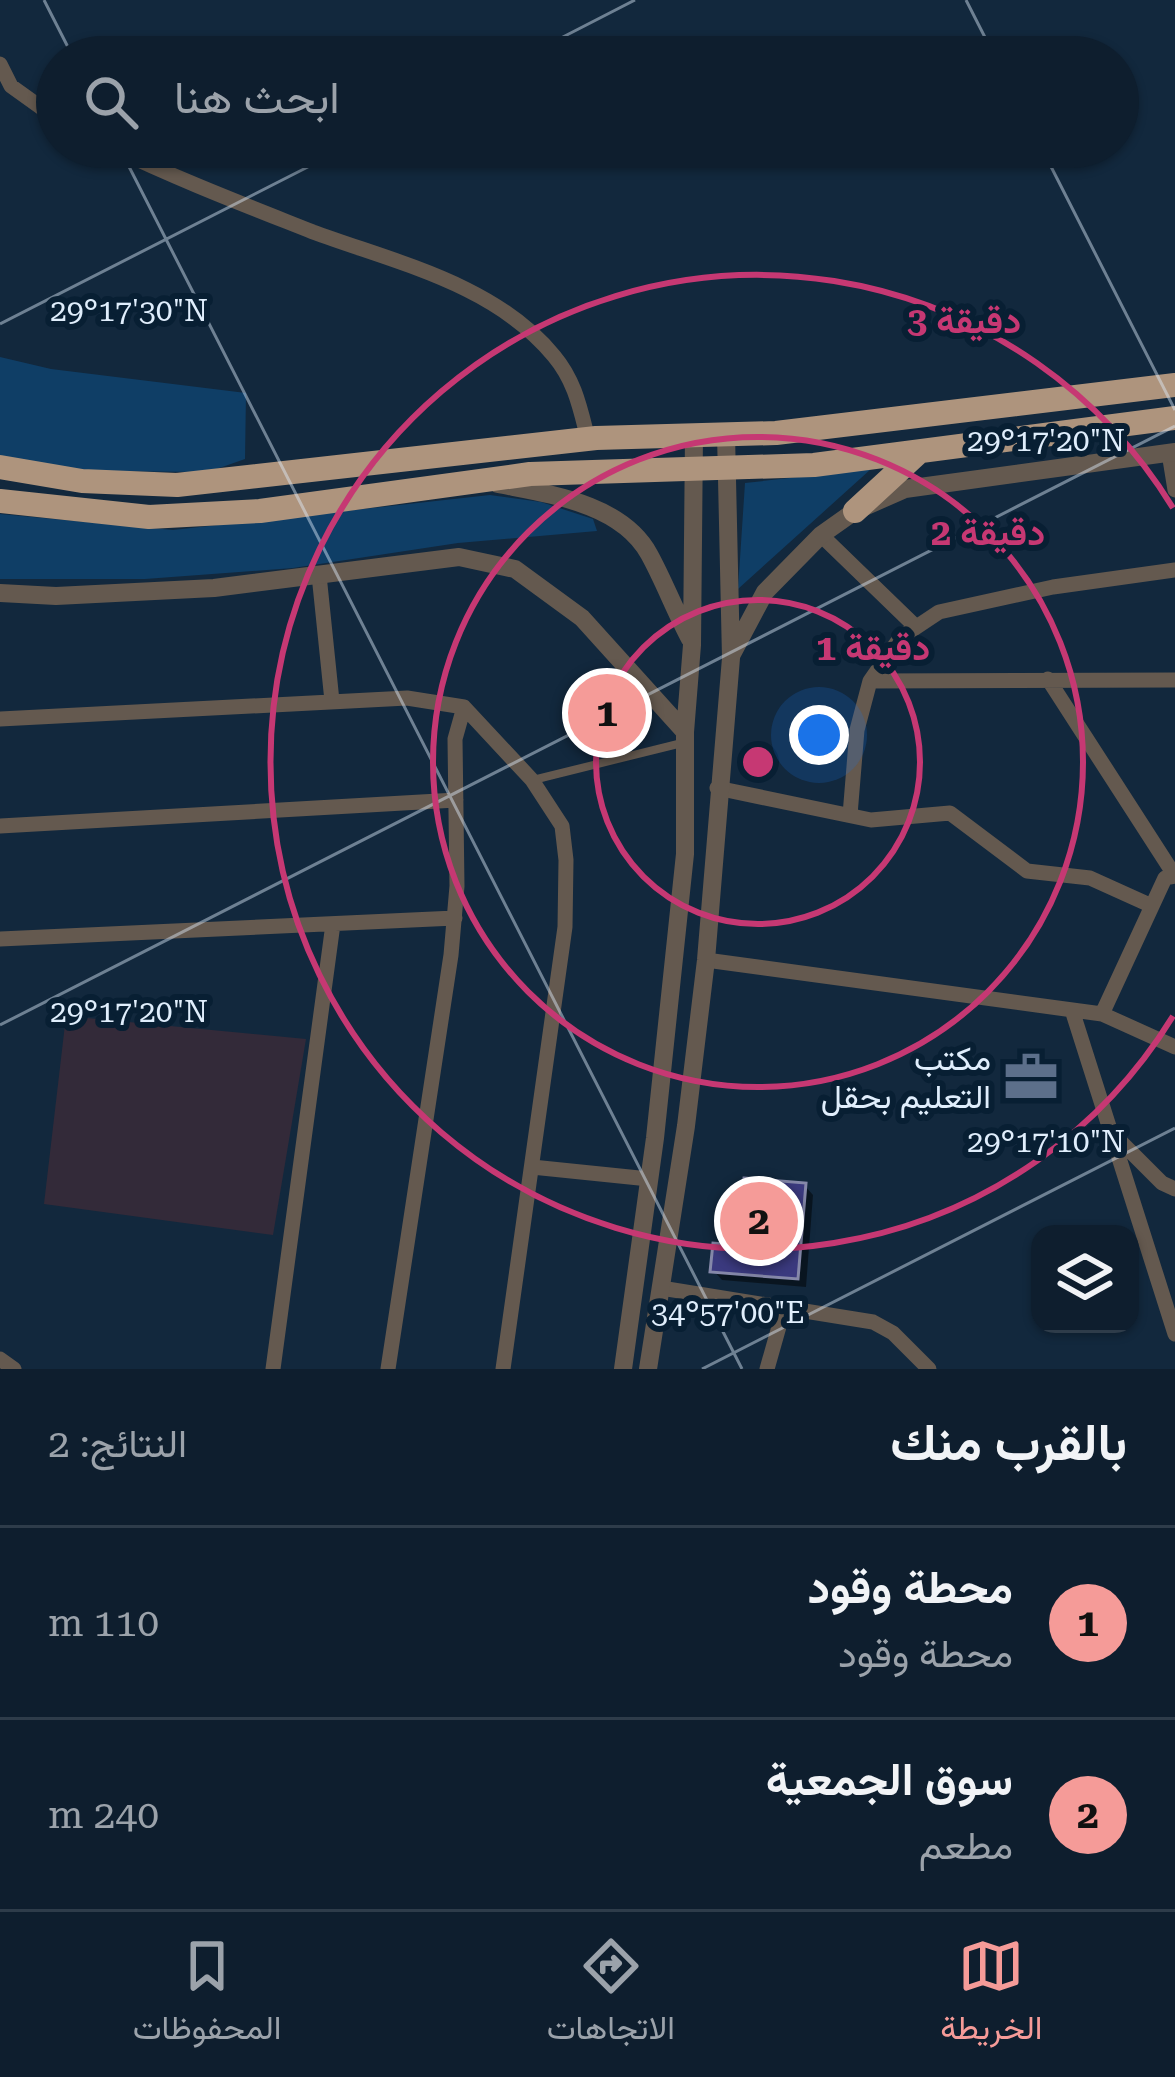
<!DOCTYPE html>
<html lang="ar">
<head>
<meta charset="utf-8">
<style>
	body { margin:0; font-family:"Roboto Serif",Vazirmatn,serif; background:#172736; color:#f1f3f6; direction:rtl }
	.controls { position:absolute; right:36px; bottom:36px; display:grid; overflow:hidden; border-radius:24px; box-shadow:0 3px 9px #0004 }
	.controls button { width:108px; height:108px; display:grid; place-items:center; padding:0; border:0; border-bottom:3px solid #2e3c4a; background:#0e1e2e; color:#f1f3f6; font:60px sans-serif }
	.you { position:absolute; left:819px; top:735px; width:42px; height:42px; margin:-30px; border:9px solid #fff; border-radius:50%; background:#1a73e8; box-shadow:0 0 0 18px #1a73e833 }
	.badge { display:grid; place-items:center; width:78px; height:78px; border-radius:50%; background:#f59b98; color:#111; font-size:39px; font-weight:700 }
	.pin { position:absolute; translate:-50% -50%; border:6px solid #fff; box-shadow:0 3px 12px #0006 }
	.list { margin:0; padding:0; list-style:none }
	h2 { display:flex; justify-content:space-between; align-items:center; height:156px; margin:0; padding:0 48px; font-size:51px }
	h2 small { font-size:39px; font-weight:400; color:#9ba2aa }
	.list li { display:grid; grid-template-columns:78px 1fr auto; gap:36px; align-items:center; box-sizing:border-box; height:192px; padding:0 48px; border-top:3px solid #2e3c4a }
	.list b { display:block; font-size:45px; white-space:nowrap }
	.list p { margin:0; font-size:39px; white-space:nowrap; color:#9ba2aa }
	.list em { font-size:39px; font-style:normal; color:#9ba2aa }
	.icon { flex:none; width:66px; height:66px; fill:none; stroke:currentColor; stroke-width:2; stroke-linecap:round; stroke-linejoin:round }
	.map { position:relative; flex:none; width:1175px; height:1369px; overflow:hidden; direction:ltr }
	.search { position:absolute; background:#0e1e2e; box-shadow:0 3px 9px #0004; left:36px; right:36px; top:36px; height:132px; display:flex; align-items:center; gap:30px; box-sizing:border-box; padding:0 42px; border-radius:66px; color:#9ba2aa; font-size:45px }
	.sheet { height:540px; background:#0e1e2e }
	nav { display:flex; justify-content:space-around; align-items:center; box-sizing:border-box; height:168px; border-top:3px solid #2e3c4a; background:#0e1e2e; font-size:33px; color:#9ba2aa }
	nav a { display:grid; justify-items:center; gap:6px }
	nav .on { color:#f59b98 }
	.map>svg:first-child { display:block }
</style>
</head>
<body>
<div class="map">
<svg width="1175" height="1369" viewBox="0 0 1175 1369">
	<rect width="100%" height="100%" fill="#12283d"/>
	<path fill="#332a39" d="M 66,1016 L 306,1039 L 273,1235 L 44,1204 Z"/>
	<path fill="#0f3e66" d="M 0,357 L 51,369 L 246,393 L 245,459 L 208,472 L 88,471 L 0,456 Z
		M 871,469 L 738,589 L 745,483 Z
		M 490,495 L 541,502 L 593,519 L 597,531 L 458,543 L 293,568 L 145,579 L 0,579 L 0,514 L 173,530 Z"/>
	<path fill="#0007" d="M 805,1186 L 813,1195 L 806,1287 L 722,1280 L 714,1271 L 780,1251 L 783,1211 L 754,1209 L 745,1200 Z"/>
	<path fill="#3b3a7f" stroke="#8588a9" stroke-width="3" d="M 744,1178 L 806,1183 L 798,1279 L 710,1272 L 713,1243 L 777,1248 L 781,1204 L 742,1201 Z"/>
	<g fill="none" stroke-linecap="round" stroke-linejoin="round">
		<path stroke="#64594f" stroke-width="8" d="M 533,780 L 682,743"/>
		<path stroke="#64594f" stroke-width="15" d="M 0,64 L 11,86 L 57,119
			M 111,147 C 177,179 245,205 313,232 C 397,263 495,284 554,356 C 575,381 580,408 588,439
			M 1169,453 L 1175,490
			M 821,535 L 916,627
			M 319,575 L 332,701
			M 1048,679 L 1175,876
			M 870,681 L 1175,680
			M 0,719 L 407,698 L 464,707 L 532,780 L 562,826 L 566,860 L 565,927 L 503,1369
			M 717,788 L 871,820 L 950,813 L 1027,871 L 1090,878 L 1152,906
			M 850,815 L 857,730 L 870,681 L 900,638 L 939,612 L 1053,587 L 1175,570
			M 0,826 L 456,800
			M 0,939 L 455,918
			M 706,960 L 1102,1014 L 1175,1047
			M 1072,1010 L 1175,1334
			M 1102,1014 L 1165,878 L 1175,876
			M 1115,1136 L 1162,1183 L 1175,1189
			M 532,1167 L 649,1179
			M 661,1288 L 873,1322 L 893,1333 L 929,1369
			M 0,1359 L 14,1369
			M 273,1369 L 333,924
			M 388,1369 L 451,955 L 457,886 L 455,739 L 464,707
			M 767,1369 L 784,1309"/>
		<path stroke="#64594f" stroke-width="18" d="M 498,484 C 548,494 621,503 649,554 C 664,581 675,611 690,639
			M 0,593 L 56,596 L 214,588 L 459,557 L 515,569 L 582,618 L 685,732
			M 732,654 L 765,592 L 821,535 L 855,511 L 905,489 L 1175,452
			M 623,1369 L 655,1138 L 685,854 L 685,732 L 692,645 L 694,435
			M 648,1369 L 686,1126 L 706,960 L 731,658 L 726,434"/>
		<path stroke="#ae947d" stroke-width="24" d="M 0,467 L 82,481 L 177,485 L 596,438 L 776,433 L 1175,385
			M 0,501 L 149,517 L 260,511 L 530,474 L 814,465 L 1175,418
			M 855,511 L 919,452"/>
	</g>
	<path fill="none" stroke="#e0eefc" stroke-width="3" stroke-opacity="0.45" d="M 44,0 L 73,57M 966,0 L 995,57M 524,57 L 635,0M 119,147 L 742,1369M 1041,147 L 1175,410M 0,324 L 347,147M 0,1025 L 1175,426M 702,1369 L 1175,1128"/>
	<g fill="none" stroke="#c63873" stroke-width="6">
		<circle cx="758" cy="762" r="162"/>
		<circle cx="758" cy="762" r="325"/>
		<path d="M1173 1016A487 487 0 1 1 1173 508"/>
	</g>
	<defs>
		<symbol id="office-bare" viewBox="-9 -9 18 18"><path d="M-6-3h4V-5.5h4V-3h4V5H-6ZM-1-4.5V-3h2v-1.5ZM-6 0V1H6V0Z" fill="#5c6f8a" stroke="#081f33" stroke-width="2.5" paint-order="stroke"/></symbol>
	</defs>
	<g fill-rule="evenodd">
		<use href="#office-bare" x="993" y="1039" width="76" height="76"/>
	</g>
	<g text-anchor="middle" stroke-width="12" stroke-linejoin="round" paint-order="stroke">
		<g font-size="33" fill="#e0eefc" stroke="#081f33" text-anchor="end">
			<text x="991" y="1070">مكتب<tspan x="991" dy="38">التعليم بحقل</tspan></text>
		</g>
	</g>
	<g font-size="30" text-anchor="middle" fill="#e0eefc" stroke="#081f33" stroke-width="12" stroke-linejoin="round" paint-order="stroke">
		<text x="129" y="321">29°17'30"N</text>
		<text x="1046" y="451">29°17'20"N</text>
		<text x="129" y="1022">29°17'20"N</text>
		<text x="1046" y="1152">29°17'10"N</text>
		<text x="728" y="1323">34°57'00"E</text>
	</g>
	<circle cx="758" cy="762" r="18" fill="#c63873" stroke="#081f33" stroke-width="6"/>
	<g font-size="36" text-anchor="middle" font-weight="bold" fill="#c63873" stroke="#081f33" stroke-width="12" stroke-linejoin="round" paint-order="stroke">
		<text x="964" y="333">3 دقيقة</text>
		<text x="988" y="545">2 دقيقة</text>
		<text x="873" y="660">1 دقيقة</text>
	</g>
</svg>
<div class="controls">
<button><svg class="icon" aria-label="layers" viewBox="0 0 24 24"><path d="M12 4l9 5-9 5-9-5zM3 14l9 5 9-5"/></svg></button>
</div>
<div class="you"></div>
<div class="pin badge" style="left:607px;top:713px">1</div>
<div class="pin badge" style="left:759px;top:1221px">2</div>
<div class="search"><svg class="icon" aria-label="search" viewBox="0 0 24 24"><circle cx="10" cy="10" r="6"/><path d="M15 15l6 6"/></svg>ابحث هنا</div>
</div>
<section class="sheet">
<h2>بالقرب منك<small>النتائج: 2</small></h2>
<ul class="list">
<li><span class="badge">1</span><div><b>محطة وقود</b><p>محطة وقود</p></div><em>110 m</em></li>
<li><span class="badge">2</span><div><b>سوق الجمعية</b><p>مطعم</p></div><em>240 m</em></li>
</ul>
</section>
<nav>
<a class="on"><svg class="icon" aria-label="map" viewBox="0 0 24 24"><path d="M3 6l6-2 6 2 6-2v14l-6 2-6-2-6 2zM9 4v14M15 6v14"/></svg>الخريطة</a>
<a><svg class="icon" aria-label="directions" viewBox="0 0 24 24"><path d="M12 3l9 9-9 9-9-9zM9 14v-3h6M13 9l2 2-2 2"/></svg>الاتجاهات</a>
<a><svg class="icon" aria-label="saved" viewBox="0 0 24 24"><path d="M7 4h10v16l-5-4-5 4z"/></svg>المحفوظات</a>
</nav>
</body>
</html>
